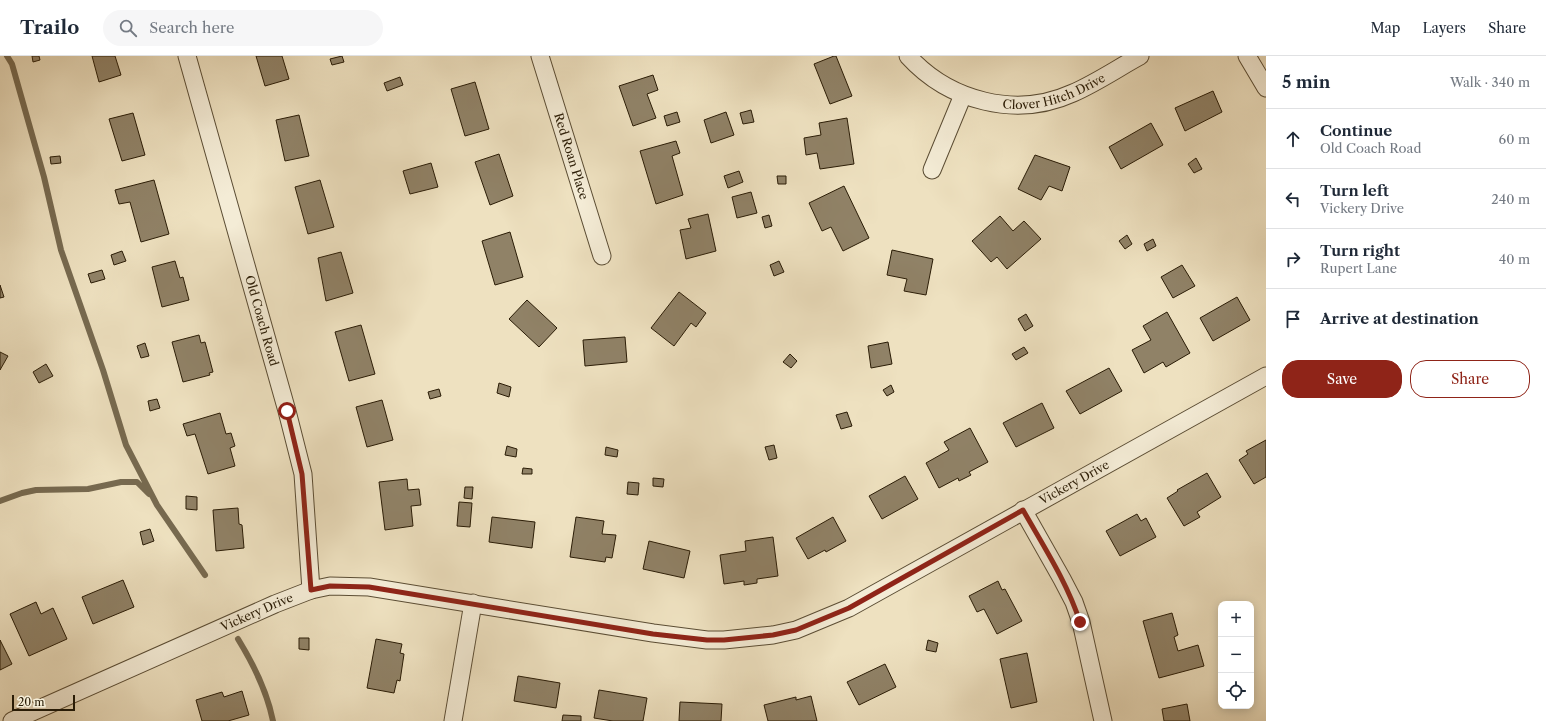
<!DOCTYPE html>
<html lang="en">
<head>
<meta charset="utf-8">
<style>
	body { margin:0; font-family:"Libre Caslon Text",serif; background:#f6f6f7; color:#1f2937 }
	.controls { position:absolute; right:12px; bottom:12px; display:grid; overflow:hidden; border-radius:8px; box-shadow:0 2px 10px #0003 }
	.controls button { width:36px; height:36px; display:grid; place-items:center; padding:0; border:0; border-bottom:1px solid #e0e1e3; background:#fff; color:#1f2937; font:20px sans-serif }
	.scale { position:absolute; left:12px; bottom:10px; width:63px; box-sizing:border-box; padding-left:4px; border:2px solid #2a1c06; border-top:0; font-size:11px; line-height:14px; white-space:nowrap; color:#2a1c06; -webkit-text-stroke:3px #f4ecd6; paint-order:stroke }
	.stop { position:absolute; width:12px; height:12px; margin:-9px; border:3px solid #8f2418; border-radius:50%; background:#fff }
	.stop.end { background:#8f2418; border-color:#fff; box-shadow:0 1px 4px #0008 }
	.list { margin:0; padding:0; list-style:none }
	h2 { display:flex; justify-content:space-between; align-items:center; height:52px; margin:0; padding:0 16px; font-size:17px }
	h2 small { font-size:13px; font-weight:400; color:#747a83 }
	.list li { display:grid; grid-template-columns:26px 1fr auto; gap:12px; align-items:center; box-sizing:border-box; height:60px; padding:0 16px; border-top:1px solid #e0e1e3 }
	.list b { display:block; font-size:15px; white-space:nowrap }
	.list p { margin:0; font-size:13px; white-space:nowrap; color:#747a83 }
	.list em { font-size:13px; font-style:normal; color:#747a83 }
	.actions { display:flex; gap:8px; padding:12px 16px }
	.actions a { flex:1; padding:9px 0; border:1px solid #8f2418; border-radius:16px; text-align:center; font-size:14px; color:#8f2418 }
	.actions .main { background:#8f2418; color:#fff }
	.icon { flex:none; width:22px; height:22px; fill:none; stroke:currentColor; stroke-width:2; stroke-linecap:round; stroke-linejoin:round }
	.map { position:relative; flex:none; width:1266px; height:665px; overflow:hidden }
	header { display:flex; align-items:center; gap:24px; box-sizing:border-box; height:56px; padding:0 20px; background:#fff; border-bottom:1px solid #e0e1e3 }
	header strong { font-size:19px }
	nav { display:flex; gap:22px; margin-inline-start:auto; font-size:14px }
	.search { width:280px; height:36px; background:#f6f6f7; display:flex; align-items:center; gap:10px; box-sizing:border-box; padding:0 14px; border-radius:22px; color:#747a83; font-size:15px }
	main { display:flex }
	aside { flex:1; background:#fff }
	.map>svg:first-child { display:block }
</style>
</head>
<body>
<header>
<strong>Trailo</strong>
<div class="search"><svg class="icon" aria-label="search" viewBox="0 0 24 24"><circle cx="10" cy="10" r="6"/><path d="M15 15l6 6"/></svg>Search here</div>
<nav><a>Map</a><a>Layers</a><a>Share</a></nav>
</header>
<main>
<div class="map">
<svg width="1266" height="665" viewBox="0 0 1266 665">
	<rect width="100%" height="100%" fill="#eee1c0"/>
	<filter id="stains"><feTurbulence type="fractalNoise" baseFrequency=".005" numOctaves="4"/><feColorMatrix values="0 0 0 0 .2 0 0 0 0 .09 0 0 0 0 .02 0 0 0 .5 -.17"/></filter>
	<radialGradient id="worn" r=".72"><stop offset=".6" stop-color="#630" stop-opacity="0"/><stop offset="1" stop-color="#630" stop-opacity=".3"/></radialGradient>
	<g fill="none" stroke-linecap="round" stroke-linejoin="round">
		<path stroke="#776a50" stroke-width="6" d="M 7,0 L 12,8 L 44,121 L 61,194 L 103,314 L 126,389 L 157,449 L 205,519
			M 0,445 L 22,437 L 36,434 L 88,433 L 121,426 L 137,426 L 149,438
			M 238,583 C 254,609 267,635 273,665"/>
	</g>
	<path fill="#908267" stroke="#2a1c06" d="M 32,0 L 39,0 L 40,4 L 33,6 Z
		M 92,0 L 115,0 L 121,19 L 99,26 Z
		M 256,0 L 282,0 L 289,23 L 265,30 Z
		M 342,0 L 344,6 L 332,9 L 330,3 Z
		M 834,0 L 836,0 L 852,40 L 830,48 L 814,8 Z
		M 653,19 L 658,34 L 647,38 L 656,62 L 633,70 L 619,30 Z
		M 400,21 L 403,29 L 387,35 L 384,27 Z
		M 475,26 L 489,73 L 465,80 L 451,33 Z
		M 1213,35 L 1222,56 L 1185,75 L 1175,52 Z
		M 751,54 L 754,66 L 743,68 L 740,57 Z
		M 677,56 L 680,66 L 667,70 L 664,60 Z
		M 726,56 L 734,79 L 711,87 L 704,64 Z
		M 133,57 L 145,99 L 122,105 L 109,63 Z
		M 299,59 L 309,100 L 285,105 L 276,64 Z
		M 847,62 L 854,108 L 820,113 L 817,97 L 806,99 L 804,82 L 821,79 L 819,67 Z
		M 1151,67 L 1163,89 L 1121,113 L 1109,91 Z
		M 676,85 L 680,97 L 672,100 L 683,139 L 656,148 L 640,95 Z
		M 499,98 L 513,140 L 490,149 L 475,106 Z
		M 1035,99 L 1070,111 L 1062,135 L 1049,130 L 1041,144 L 1018,133 Z
		M 60,100 L 61,107 L 51,108 L 50,101 Z
		M 1196,102 L 1202,113 L 1194,117 L 1188,108 Z
		M 431,107 L 438,131 L 410,138 L 403,115 Z
		M 739,115 L 743,126 L 728,132 L 724,120 Z
		M 777,120 L 786,120 L 786,128 L 778,128 Z
		M 154,124 L 169,178 L 141,186 L 130,146 L 119,148 L 115,134 Z
		M 320,124 L 334,171 L 308,178 L 295,131 Z
		M 844,130 L 869,182 L 843,195 L 831,171 L 822,175 L 809,147 Z
		M 751,136 L 757,157 L 737,162 L 732,141 Z
		M 708,158 L 716,195 L 686,203 L 680,174 L 691,172 L 688,163 Z
		M 769,159 L 772,170 L 765,172 L 762,161 Z
		M 1000,160 L 1013,175 L 1024,165 L 1041,183 L 1007,213 L 997,201 L 991,206 L 972,185 Z
		M 510,176 L 523,221 L 495,229 L 482,185 Z
		M 1127,179 L 1132,188 L 1125,193 L 1119,185 Z
		M 1153,183 L 1156,190 L 1147,195 L 1144,188 Z
		M 892,194 L 933,203 L 926,239 L 904,235 L 907,223 L 887,219 Z
		M 122,195 L 126,205 L 114,209 L 111,199 Z
		M 341,196 L 353,237 L 326,245 L 318,202 Z
		M 175,205 L 180,222 L 183,221 L 189,244 L 162,251 L 152,211 Z
		M 779,205 L 784,216 L 774,220 L 770,209 Z
		M 1182,209 L 1195,230 L 1173,242 L 1161,221 Z
		M 102,214 L 105,223 L 91,227 L 88,218 Z
		M 0,229 L 4,241 L 0,242 Z
		M 679,236 L 706,257 L 696,271 L 691,267 L 674,290 L 651,272 Z
		M 1237,241 L 1250,264 L 1213,285 L 1200,262 Z
		M 527,244 L 557,272 L 539,291 L 509,263 Z
		M 1167,256 L 1190,297 L 1166,311 L 1163,306 L 1144,317 L 1132,294 L 1151,284 L 1143,270 Z
		M 1026,258 L 1033,270 L 1025,275 L 1018,263 Z
		M 361,269 L 375,318 L 349,325 L 335,276 Z
		M 199,279 L 201,287 L 205,286 L 213,316 L 209,317 L 210,319 L 183,326 L 172,286 Z
		M 625,281 L 627,306 L 585,310 L 583,284 Z
		M 888,286 L 892,308 L 871,312 L 868,290 Z
		M 145,287 L 149,300 L 141,302 L 137,290 Z
		M 1024,291 L 1028,297 L 1016,304 L 1012,298 Z
		M 0,296 L 8,300 L 0,314 Z
		M 790,298 L 797,305 L 791,312 L 783,306 Z
		M 46,308 L 53,320 L 39,327 L 33,316 Z
		M 1109,312 L 1122,335 L 1080,358 L 1066,335 Z
		M 499,327 L 511,331 L 509,341 L 497,337 Z
		M 891,329 L 894,336 L 887,340 L 883,334 Z
		M 439,333 L 441,340 L 430,343 L 428,336 Z
		M 157,343 L 160,352 L 150,355 L 148,345 Z
		M 382,344 L 393,384 L 367,391 L 356,351 Z
		M 1042,347 L 1054,372 L 1016,391 L 1003,367 Z
		M 847,356 L 852,370 L 841,373 L 836,359 Z
		M 220,357 L 226,378 L 231,377 L 235,390 L 230,392 L 235,410 L 208,418 L 195,378 L 187,380 L 183,368 Z
		M 970,372 L 988,406 L 969,416 L 971,419 L 959,425 L 958,422 L 939,432 L 926,407 L 949,394 L 944,386 Z
		M 1266,384 L 1266,421 L 1254,428 L 1239,404 L 1248,398 L 1246,395 Z
		M 774,389 L 777,402 L 769,404 L 765,391 Z
		M 507,390 L 517,393 L 516,401 L 505,399 Z
		M 606,391 L 618,394 L 617,401 L 605,399 Z
		M 523,412 L 532,413 L 532,418 L 522,418 Z
		M 1207,417 L 1221,441 L 1197,456 L 1200,461 L 1184,470 L 1167,442 L 1178,435 L 1177,434 Z
		M 905,420 L 918,443 L 882,463 L 869,440 Z
		M 653,422 L 664,423 L 663,431 L 653,430 Z
		M 407,423 L 408,434 L 419,433 L 421,449 L 411,450 L 413,470 L 385,474 L 379,426 Z
		M 628,426 L 639,427 L 638,439 L 627,438 Z
		M 465,431 L 473,431 L 472,443 L 464,442 Z
		M 186,440 L 197,441 L 197,454 L 186,453 Z
		M 459,446 L 472,447 L 470,471 L 457,470 Z
		M 238,452 L 239,468 L 242,469 L 244,492 L 216,495 L 213,454 Z
		M 1137,458 L 1141,465 L 1146,462 L 1156,481 L 1120,500 L 1106,475 Z
		M 492,461 L 535,466 L 532,492 L 489,486 Z
		M 576,461 L 604,465 L 602,478 L 616,479 L 612,502 L 606,501 L 605,506 L 570,501 Z
		M 833,461 L 846,485 L 826,496 L 825,494 L 808,503 L 796,482 Z
		M 150,473 L 154,485 L 143,489 L 140,476 Z
		M 773,481 L 778,520 L 757,523 L 757,527 L 744,529 L 744,525 L 724,528 L 720,499 L 746,495 L 745,485 Z
		M 649,485 L 690,495 L 684,522 L 643,513 Z
		M 123,524 L 134,551 L 93,568 L 82,541 Z
		M 998,525 L 1002,534 L 1005,533 L 1022,565 L 997,578 L 984,553 L 977,556 L 969,540 Z
		M 36,546 L 41,558 L 53,552 L 67,583 L 29,600 L 10,558 Z
		M 1172,557 L 1178,579 L 1174,581 L 1178,595 L 1198,589 L 1204,610 L 1159,622 L 1143,565 Z
		M 299,582 L 309,582 L 309,594 L 299,593 Z
		M 376,583 L 402,588 L 400,597 L 404,598 L 400,625 L 397,624 L 394,637 L 367,632 Z
		M 0,584 L 12,608 L 0,614 Z
		M 928,584 L 938,587 L 936,596 L 926,594 Z
		M 1027,597 L 1037,646 L 1011,652 L 1000,603 Z
		M 885,608 L 896,631 L 859,649 L 847,626 Z
		M 518,620 L 560,627 L 556,652 L 514,645 Z
		M 599,634 L 647,642 L 643,665 L 613,665 L 594,662 Z
		M 242,635 L 249,659 L 228,665 L 202,665 L 196,644 L 222,636 L 224,641 Z
		M 811,640 L 817,665 L 768,665 L 764,649 L 796,641 L 796,644 Z
		M 680,646 L 722,648 L 721,665 L 679,665 Z
		M 1187,648 L 1190,665 L 1164,665 L 1162,653 Z
		M 563,659 L 581,660 L 581,665 L 562,665 Z"/>
	<g fill="none" stroke-linecap="round" stroke-linejoin="round">
		<defs>
			<g id="minor">
				<path id="s1" d="M 187,0 L 287,355 L 303,418 L 311,534"/>
				<path id="s2" d="M 540,0 L 602,200"/>
				<path id="s3" d="M 908,0 C 949,45 1016,63 1073,37 C 1096,27 1118,12 1140,0"/>
				<path d="M 1247,0 L 1266,32"/>
				<path d="M 932,114 L 963,39"/>
				<path d="M 1023,454 L 1062,523 L 1074,546 L 1081,566 L 1103,665"/>
				<path id="s4" d="M 12,665 L 275,548 L 311,534 L 330,530 L 369,531 L 653,577 L 707,584 L 724,584 L 773,579 L 796,574 L 849,552 L 1266,320"/>
				<path d="M 453,665 L 473,547"/>
			</g>
		</defs>
		<use href="#minor" stroke="#5b4d34" stroke-width="19"/>
		<use href="#minor" stroke="#f4ecd6" stroke-width="17"/>
	</g>
	<g fill="none" stroke-linecap="round" stroke-linejoin="round">
		<path stroke="#8f2418" stroke-width="5" d="M 287,355 L 302,418 L 311,534 L 330,530 L 369,531 L 653,578 L 707,584 L 724,584 L 773,579 L 796,574 L 849,552 L 1023,454 C 1044,491 1067,526 1080,566"/>
	</g>
	<g text-anchor="middle" stroke-width="3" stroke-linejoin="round" paint-order="stroke">
		<g font-size="12" fill="#2a1c06" stroke="#f4ecd6">
			<text dy="4" stroke="none"><textPath href="#s3" startOffset="162">Clover Hitch Drive</textPath></text>
			<text dy="4" stroke="none"><textPath href="#s2" startOffset="105">Red Roan Place</textPath></text>
			<text dy="4" stroke="none"><textPath href="#s1" startOffset="275">Old Coach Road</textPath></text>
			<text dy="4" stroke="none"><textPath href="#s4" startOffset="1132">Vickery Drive</textPath></text>
			<text dy="4" stroke="none"><textPath href="#s4" startOffset="268">Vickery Drive</textPath></text>
		</g>
	</g>
	<rect width="100%" height="100%" filter="url(#stains)"/>
	<rect width="100%" height="100%" fill="url(#worn)"/>
</svg>
<div class="controls">
<button>+</button>
<button>−</button>
<button><svg class="icon" aria-label="locate" viewBox="0 0 24 24"><circle cx="12" cy="12" r="6"/><path d="M12 2v4M12 18v4M2 12h4M18 12h4"/></svg></button>
</div>
<div class="scale">20 m</div>
<div class="stop" style="left:287px;top:355px"></div>
<div class="stop end" style="left:1080px;top:566px"></div>
</div>
<aside>
<h2>5 min<small>Walk · 340 m</small></h2>
<ul class="list">
<li><svg class="icon" aria-label="ahead" viewBox="0 0 24 24"><path d="M12 20V5M6 11l6-6 6 6"/></svg><div><b>Continue</b><p>Old Coach Road</p></div><em>60 m</em></li>
<li><svg class="icon" aria-label="left" viewBox="0 0 24 24"><path d="M17 20v-9H6M10 6l-5 5 5 5"/></svg><div><b>Turn left</b><p>Vickery Drive</p></div><em>240 m</em></li>
<li><svg class="icon" aria-label="right" viewBox="0 0 24 24"><path d="M7 20v-9h11M14 6l5 5-5 5"/></svg><div><b>Turn right</b><p>Rupert Lane</p></div><em>40 m</em></li>
<li><svg class="icon" aria-label="arrive" viewBox="0 0 24 24"><path d="M6 21V4h12l-3 4 3 4H6"/></svg><div><b>Arrive at destination</b></div></li>
</ul>
<div class="actions"><a class="main">Save</a><a>Share</a></div>
</aside>
</main>
</body>
</html>
